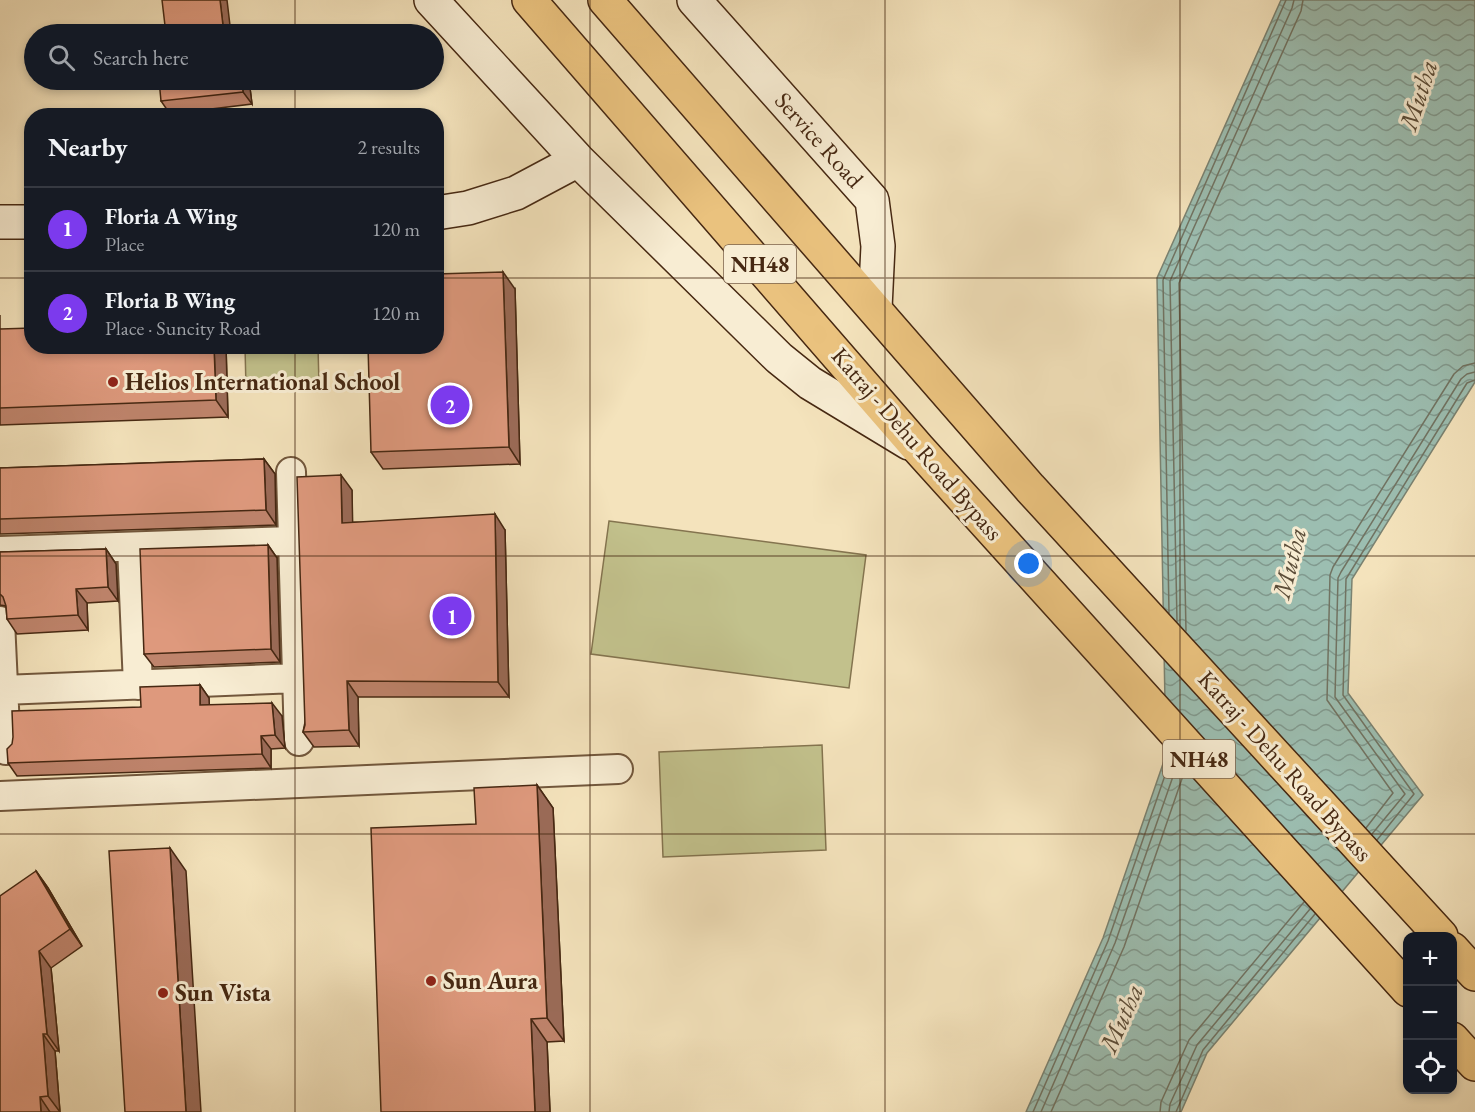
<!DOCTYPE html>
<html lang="en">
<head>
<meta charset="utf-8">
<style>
	body { margin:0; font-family:"EB Garamond",serif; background:#242831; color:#f1f3f6 }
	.controls { position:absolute; right:18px; bottom:18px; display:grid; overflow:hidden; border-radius:12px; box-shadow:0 3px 9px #0003 }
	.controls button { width:54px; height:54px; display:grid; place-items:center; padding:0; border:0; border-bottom:2px solid #363941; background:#171b24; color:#f1f3f6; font:30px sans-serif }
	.you { position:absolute; left:1029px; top:564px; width:21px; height:21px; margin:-15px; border:4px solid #fff; border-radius:50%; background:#1a73e8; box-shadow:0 0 0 9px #1a73e833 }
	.badge { display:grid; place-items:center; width:39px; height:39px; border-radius:50%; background:#7c3aed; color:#fff; font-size:20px; font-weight:700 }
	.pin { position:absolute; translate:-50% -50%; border:3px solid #fff; box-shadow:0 2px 6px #0006 }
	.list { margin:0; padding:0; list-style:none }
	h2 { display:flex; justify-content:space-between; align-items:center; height:78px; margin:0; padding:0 24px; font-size:26px }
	h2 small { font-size:20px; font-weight:400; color:#9ea1a6 }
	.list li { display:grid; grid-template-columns:39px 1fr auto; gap:18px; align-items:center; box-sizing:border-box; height:84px; padding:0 24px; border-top:2px solid #363941 }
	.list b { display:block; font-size:22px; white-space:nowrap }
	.list p { margin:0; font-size:20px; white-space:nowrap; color:#9ea1a6 }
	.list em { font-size:20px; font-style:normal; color:#9ea1a6 }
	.icon { flex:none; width:33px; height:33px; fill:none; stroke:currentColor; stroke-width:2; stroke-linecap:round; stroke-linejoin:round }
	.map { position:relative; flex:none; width:1475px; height:1112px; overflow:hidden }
	.search { position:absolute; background:#171b24; box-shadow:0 3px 9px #0003; left:24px; top:24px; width:420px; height:66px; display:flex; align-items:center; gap:15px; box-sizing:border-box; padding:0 21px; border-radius:33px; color:#9ea1a6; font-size:22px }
	.panel { position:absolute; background:#171b24; box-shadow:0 3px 9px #0003; left:24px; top:108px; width:420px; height:246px; border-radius:24px }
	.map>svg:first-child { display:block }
</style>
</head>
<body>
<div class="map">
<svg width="1475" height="1112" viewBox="0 0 1475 1112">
	<defs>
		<pattern id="water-waves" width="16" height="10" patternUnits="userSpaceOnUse" patternTransform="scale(1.5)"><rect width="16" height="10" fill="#9cbeb1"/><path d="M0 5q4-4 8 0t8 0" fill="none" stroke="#819a8f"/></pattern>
	</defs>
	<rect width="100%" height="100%" fill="#f4e3bc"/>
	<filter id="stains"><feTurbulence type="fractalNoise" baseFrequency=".00333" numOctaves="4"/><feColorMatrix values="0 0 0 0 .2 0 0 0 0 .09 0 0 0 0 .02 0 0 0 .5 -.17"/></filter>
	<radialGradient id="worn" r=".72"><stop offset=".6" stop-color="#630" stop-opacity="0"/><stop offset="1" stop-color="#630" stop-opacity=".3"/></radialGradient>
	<path fill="#c2c18c" stroke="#84744f" stroke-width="1.5" d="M 245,347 L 318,347 L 319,385 L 246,387 Z
		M 609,521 L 866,555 L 849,688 L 591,654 Z
		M 822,745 L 826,850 L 663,857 L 659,752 Z"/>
	<path fill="url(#water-waves)" stroke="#7a8271" stroke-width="1.5" d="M 1281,0 L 1475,0 L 1475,382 L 1352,579 L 1348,693 L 1423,795 L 1207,1053 L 1181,1112 L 1026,1112 L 1103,938 L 1166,755 L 1157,278 Z"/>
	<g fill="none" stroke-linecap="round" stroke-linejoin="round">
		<path stroke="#717362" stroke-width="1.5" d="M 1169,613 L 1163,280 L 1286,0
			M 1177,621 L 1170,281 L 1292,8 L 1294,0
			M 1186,631 L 1179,283 L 1301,11 L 1303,0
			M 1366,828 L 1393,793 L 1327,700 L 1330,575 L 1333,567 L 1454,374 L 1463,366 L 1475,363
			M 1372,834 L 1405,794 L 1335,697 L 1338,578 L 1341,572 L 1461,379 L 1467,374 L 1475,372
			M 1377,840 L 1414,794 L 1343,695 L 1346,579 L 1467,383 L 1475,380
			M 1033,1112 L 1108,941 L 1172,755
			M 1041,1112 L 1115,943 L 1178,762
			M 1051,1112 L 1124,947 L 1185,770
			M 1160,1112 L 1161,1102 L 1189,1040 L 1304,902
			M 1169,1112 L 1170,1104 L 1197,1045 L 1310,909
			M 1176,1112 L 1203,1050 L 1315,914"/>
		<defs>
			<path id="street" d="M 291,472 L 299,741
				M 132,547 L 138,685
				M 0,551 L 293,541
				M 0,621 L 6,750
				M 3,690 L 297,678
				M 0,796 L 618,769"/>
			<path id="secondary" d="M 431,0 L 578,160 L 779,358 L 810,383 L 909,443
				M 694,0 L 872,200 L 878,246 L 875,308
				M 436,213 L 468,208 L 516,193 L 578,160
				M 0,222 L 32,222"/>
			<path id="highway" d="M 529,0 L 918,448 L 1408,990
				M 605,0 L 1030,488 L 1441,936
				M 1452,949 L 1475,974
				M 1452,1039 L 1475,1064"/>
		</defs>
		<use href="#street" stroke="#72573c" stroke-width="32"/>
		<use href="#secondary" stroke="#462812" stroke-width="36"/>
		<use href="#highway" stroke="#462812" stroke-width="36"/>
		<use href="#street" stroke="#f8edd3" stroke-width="28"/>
		<use href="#secondary" stroke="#f8edd3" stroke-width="33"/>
		<use href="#highway" stroke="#eac27e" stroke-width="33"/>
	</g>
	<path fill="#bf846c" stroke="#462812" stroke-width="1.5" d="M 249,80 L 252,104 L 170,114 L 161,101 Z
		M 515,289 L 520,464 L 383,469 L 371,452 Z
		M 0,315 L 0,329 L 32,346 L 226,346 L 228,417 L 0,425 Z
		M 264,459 L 275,474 L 276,525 L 0,534 L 0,468 Z
		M 352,490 L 352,522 L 505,530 L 509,697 L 358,697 L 359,746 L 314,747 L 303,732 Z
		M 268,545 L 277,558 L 280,662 L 154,667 L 144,654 Z
		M 106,549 L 116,564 L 118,601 L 87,603 L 88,630 L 17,634 L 7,619 L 6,606 L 0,605 L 0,552 Z
		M 200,685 L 209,698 L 209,705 L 282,716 L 285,748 L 271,749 L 271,768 L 17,776 L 8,763 L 141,707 Z
		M 537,785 L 553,808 L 564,1041 L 547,1042 L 550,1112 L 476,824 Z
		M 36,871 L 48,888 L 82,946 L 51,968 L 59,1051 L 55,1051 L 60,1112 L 0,1112 Z"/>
	<path fill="#9b6b58" stroke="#462812" stroke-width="1.5" d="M 220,0 L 227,0 L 231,34 L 224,34 Z
		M 242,80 L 249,80 L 252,104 L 243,92 Z
		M 503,272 L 515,289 L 520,464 L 509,447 Z
		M 214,346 L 226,346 L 228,417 L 216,400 Z
		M 264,459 L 275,474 L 276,525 L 266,510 Z
		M 341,475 L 352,490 L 353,539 L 342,523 Z
		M 495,514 L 505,530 L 509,697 L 498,682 Z
		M 268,545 L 277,558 L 280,662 L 271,649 Z
		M 106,549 L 116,564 L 118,601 L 108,587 Z
		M 76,589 L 87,603 L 88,630 L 78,615 Z
		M 347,681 L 358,697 L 359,746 L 349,730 Z
		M 200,685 L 209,698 L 210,719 L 200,705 Z
		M 272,703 L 282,716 L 285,748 L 275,735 Z
		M 261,736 L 271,749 L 271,768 L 262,754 Z
		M 537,785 L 553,808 L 564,1041 L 547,1018 Z
		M 170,848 L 186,871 L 201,1112 L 186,1112 Z
		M 36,871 L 48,888 L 82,946 L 70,929 Z
		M 39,951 L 51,968 L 59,1051 L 47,1034 Z
		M 531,1019 L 547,1042 L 550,1112 L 535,1112 Z
		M 43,1034 L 55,1051 L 60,1112 L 48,1096 Z
		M 40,1097 L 50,1112 L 41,1112 Z"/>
	<path fill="#de997d" stroke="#462812" stroke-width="1.5" d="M 162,0 L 220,0 L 224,34 L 166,34 Z
		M 159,80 L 242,80 L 243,92 L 161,101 Z
		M 503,272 L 509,447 L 371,452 L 368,346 L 436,346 L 436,274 Z
		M 32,328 L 32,346 L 214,346 L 216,400 L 0,408 L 0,329 Z
		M 264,459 L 266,510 L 0,519 L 0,468 Z
		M 341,475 L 342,523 L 495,514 L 498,682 L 347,681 L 349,730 L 303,732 L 305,725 L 297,477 Z
		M 268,545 L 271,649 L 144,654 L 140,549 Z
		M 106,549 L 108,587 L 76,589 L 78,615 L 7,619 L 6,606 L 3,597 L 0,594 L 0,552 Z
		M 200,685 L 200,705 L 272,703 L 275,735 L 261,736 L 262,754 L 8,763 L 7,749 L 12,744 L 13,737 L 12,711 L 141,707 L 140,687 Z
		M 537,785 L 547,1018 L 531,1019 L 535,1112 L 381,1112 L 371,828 L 476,824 L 474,788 Z
		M 170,848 L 186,1112 L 125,1112 L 109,851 Z
		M 36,871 L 70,929 L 39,951 L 47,1034 L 43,1034 L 48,1096 L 40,1097 L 41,1112 L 0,1112 L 0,896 Z"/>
	<path fill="none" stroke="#462812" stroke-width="1.5" stroke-opacity="0.55" d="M 295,0 L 295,34M 590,0 L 590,1112M 885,0 L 885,1112M 1180,0 L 1180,1112M 295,80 L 295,116M 0,278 L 32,278M 436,278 L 1475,278M 295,346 L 295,1112M 0,556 L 1475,556M 0,834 L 1475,834"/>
	<g fill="#8f2418" stroke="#f8edd3" stroke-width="2">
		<circle cx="113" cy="382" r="6"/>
		<circle cx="431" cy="981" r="6"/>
		<circle cx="163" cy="993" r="6"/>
	</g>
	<g text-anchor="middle" stroke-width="6" stroke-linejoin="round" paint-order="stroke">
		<g fill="#f8edd3" stroke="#7b634c" stroke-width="1.5">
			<rect x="724" y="245" width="72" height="38" rx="4.5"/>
			<rect x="1163" y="740" width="72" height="38" rx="4.5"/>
		</g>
		<g font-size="22" font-weight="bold" fill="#462812">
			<text x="760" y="272">NH48</text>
			<text x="1199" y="767">NH48</text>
		</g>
		<g font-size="24" fill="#462812" stroke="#f8edd3">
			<text transform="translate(819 140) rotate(48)" y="8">Service Road</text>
			<text transform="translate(917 444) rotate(49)" y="8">Katraj - Dehu Road Bypass</text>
			<text transform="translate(1285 766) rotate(48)" y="8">Katraj - Dehu Road Bypass</text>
		</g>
		<g font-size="24" font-weight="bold" fill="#462812" stroke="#f8edd3" text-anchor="start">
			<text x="125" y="390">Helios International School</text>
			<text x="443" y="989">Sun Aura</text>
			<text x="175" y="1001">Sun Vista</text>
		</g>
		<g font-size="26" font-style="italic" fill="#5c4e3a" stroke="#f8edd3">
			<text transform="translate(1418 95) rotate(-72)" y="9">Mutha</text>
			<text transform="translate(1289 563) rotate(-76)" y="9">Mutha</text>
			<text transform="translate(1121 1018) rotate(-66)" y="9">Mutha</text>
		</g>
	</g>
	<rect width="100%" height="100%" filter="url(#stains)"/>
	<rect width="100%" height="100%" fill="url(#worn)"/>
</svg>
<div class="controls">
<button>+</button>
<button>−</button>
<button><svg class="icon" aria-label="locate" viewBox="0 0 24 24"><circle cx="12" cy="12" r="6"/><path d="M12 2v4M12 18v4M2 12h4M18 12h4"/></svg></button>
</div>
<div class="you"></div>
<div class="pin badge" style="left:452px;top:616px">1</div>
<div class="pin badge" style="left:450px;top:405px">2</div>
<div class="search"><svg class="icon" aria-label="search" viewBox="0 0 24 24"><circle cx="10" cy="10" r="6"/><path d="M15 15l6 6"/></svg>Search here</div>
<section class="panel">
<h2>Nearby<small>2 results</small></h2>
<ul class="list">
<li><span class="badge">1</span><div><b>Floria A Wing</b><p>Place</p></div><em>120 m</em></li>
<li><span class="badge">2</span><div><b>Floria B Wing</b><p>Place · Suncity Road</p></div><em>120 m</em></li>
</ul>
</section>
</div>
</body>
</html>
